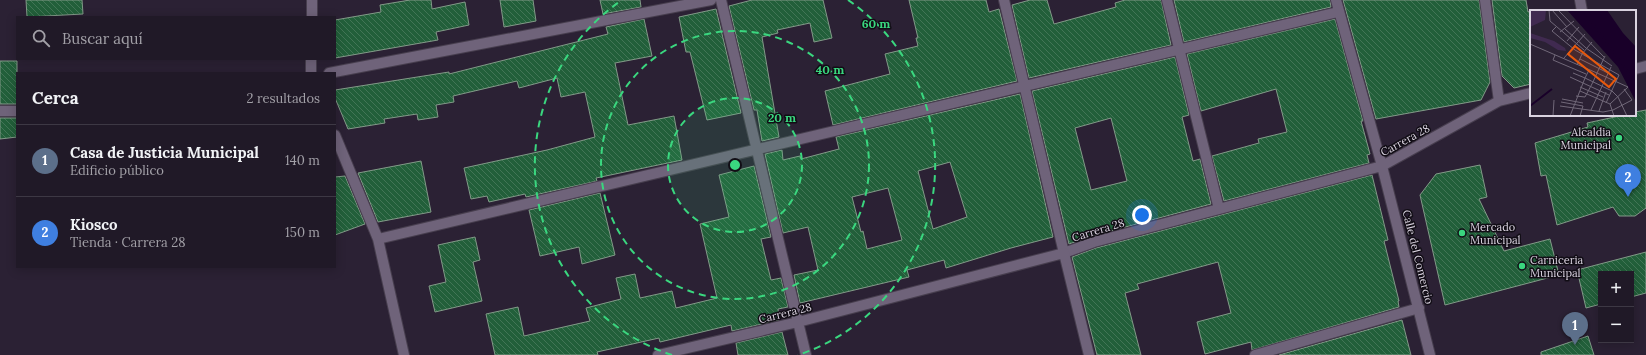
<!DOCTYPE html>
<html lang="es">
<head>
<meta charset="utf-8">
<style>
	body { margin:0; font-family:Lora,serif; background:#2d2633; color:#f1f3f6 }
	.controls { position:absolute; right:12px; bottom:12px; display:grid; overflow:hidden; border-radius:0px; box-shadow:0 2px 10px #0003 }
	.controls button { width:36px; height:36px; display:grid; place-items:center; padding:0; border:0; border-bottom:1px solid #3d3844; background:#201927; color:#f1f3f6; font:20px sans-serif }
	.you { position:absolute; left:1142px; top:215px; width:14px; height:14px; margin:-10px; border:3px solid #fff; border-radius:50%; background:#1a73e8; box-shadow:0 0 0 6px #1a73e833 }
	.badge { display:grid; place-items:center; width:26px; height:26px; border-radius:50%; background:#bca0f2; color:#fff; font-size:13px; font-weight:700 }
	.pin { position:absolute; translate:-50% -33px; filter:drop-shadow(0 1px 2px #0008) }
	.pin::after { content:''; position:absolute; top:21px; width:14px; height:12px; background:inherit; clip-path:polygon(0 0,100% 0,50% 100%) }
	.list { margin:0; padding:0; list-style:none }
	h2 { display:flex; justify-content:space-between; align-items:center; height:52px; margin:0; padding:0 16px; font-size:17px }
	h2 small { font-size:13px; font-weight:400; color:#a2a0a7 }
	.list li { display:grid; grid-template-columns:26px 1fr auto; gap:12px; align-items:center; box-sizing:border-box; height:72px; padding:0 16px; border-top:1px solid #3d3844 }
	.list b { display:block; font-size:15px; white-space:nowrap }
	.list p { margin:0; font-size:13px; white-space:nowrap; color:#a2a0a7 }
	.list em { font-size:13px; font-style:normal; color:#a2a0a7 }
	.icon { flex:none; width:22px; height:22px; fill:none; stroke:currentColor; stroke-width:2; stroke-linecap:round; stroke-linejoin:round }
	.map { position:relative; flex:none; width:1646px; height:355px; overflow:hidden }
	.search { position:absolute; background:#201927; box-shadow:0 2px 10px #0003; left:16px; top:16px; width:320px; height:44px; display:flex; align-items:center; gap:10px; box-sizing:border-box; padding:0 14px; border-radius:0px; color:#a2a0a7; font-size:15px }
	.panel { position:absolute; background:#201927; box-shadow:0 2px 10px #0003; left:16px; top:72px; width:320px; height:196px; border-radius:0px }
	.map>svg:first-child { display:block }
</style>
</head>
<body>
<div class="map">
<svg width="1646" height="355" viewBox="0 0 1646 355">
	<defs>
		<pattern id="building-back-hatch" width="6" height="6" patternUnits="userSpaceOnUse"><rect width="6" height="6" fill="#225f3a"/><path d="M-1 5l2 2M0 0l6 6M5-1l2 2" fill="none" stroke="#427556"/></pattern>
	</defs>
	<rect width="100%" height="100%" fill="#2b2134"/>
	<path fill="url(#building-back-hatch)" stroke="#829a88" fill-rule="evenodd" d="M 26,0 L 82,0 L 83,14 L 27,17 Z
		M 410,0 L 431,0 L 432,9 L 465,2 L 469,25 L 436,32 L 438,40 L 335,58 L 335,20 L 381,12 L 380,5 Z
		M 500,0 L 533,0 L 536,21 L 504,27 Z
		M 600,0 L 640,0 L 641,7 L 603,14 Z
		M 752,0 L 823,0 L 832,38 L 814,42 L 810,23 L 777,30 L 778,33 L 762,37 L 779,137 L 762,141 L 757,110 L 754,110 L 729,6 Z
		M 909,0 L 986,0 L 989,12 L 999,9 L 1017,81 L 833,125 L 825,91 L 890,74 L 885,54 L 918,46 L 916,38 L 918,38 Z
		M 1030,0 L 1047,0 L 1054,24 L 1116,7 L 1115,3 L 1125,0 L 1161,0 L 1171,45 L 1029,78 L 1012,5 Z
		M 1174,0 L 1330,0 L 1331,7 L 1184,42 Z
		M 1343,0 L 1479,0 L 1490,82 L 1481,100 L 1376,119 Z
		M 1492,0 L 1526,0 L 1528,12 L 1531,11 L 1531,84 L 1514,88 L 1502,76 Z
		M 716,9 L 741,113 L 707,120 L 690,52 L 686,52 L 679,17 Z
		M 644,19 L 652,56 L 615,63 L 628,125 L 674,116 L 682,160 L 596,178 L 597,181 L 526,197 L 525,194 L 489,202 L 487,196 L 471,199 L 464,168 L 547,150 L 595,137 L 585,92 L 561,97 L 557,78 L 519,88 L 517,81 L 453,96 L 454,102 L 436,105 L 438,117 L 418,120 L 417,114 L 384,119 L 385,123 L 348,129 L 335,98 L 335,90 L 449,72 L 449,74 L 608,34 L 606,27 Z
		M 1335,19 L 1363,121 L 1361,121 L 1370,154 L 1367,155 L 1369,163 L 1224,201 L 1212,156 L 1259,143 L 1258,139 L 1287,132 L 1276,89 L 1201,111 L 1187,54 Z
		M 1175,57 L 1189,115 L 1182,117 L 1193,161 L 1200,159 L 1211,204 L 1092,236 L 1069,244 L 1032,91 ZM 1111,118 L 1127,181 L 1091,190 L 1075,128 Z
		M 0,61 L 17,61 L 17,104 L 0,104 Z
		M 1020,94 L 1053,237 L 1011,248 L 946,268 L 944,260 L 907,270 L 909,277 L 800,303 L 794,275 L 818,270 L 808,227 L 783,233 L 765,154 L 782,150 L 783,160 L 800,156 L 801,159 L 839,149 L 836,137 ZM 950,162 L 967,217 L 933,229 L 918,171 ZM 888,188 L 902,240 L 867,249 L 863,231 L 861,232 L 852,197 Z
		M 1646,110 L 1646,208 L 1635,216 L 1619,216 L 1613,207 L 1557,225 L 1546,175 L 1541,176 L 1535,143 L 1588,127 L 1587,123 L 1624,115 L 1635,115 L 1635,112 Z
		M 0,118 L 17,118 L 17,137 L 0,139 Z
		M 421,161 L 431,212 L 378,222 L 358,173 Z
		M 1480,165 L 1487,197 L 1479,199 L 1504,251 L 1550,239 L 1559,275 L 1445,305 L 1420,195 L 1436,174 Z
		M 754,166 L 771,237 L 761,239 L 771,280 L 781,278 L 788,307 L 778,309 L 779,320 L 732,331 L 731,325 L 660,342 L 659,338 L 597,352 L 598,355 L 495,355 L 486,314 L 518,307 L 524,336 L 590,321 L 586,308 L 621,299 L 616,278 L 635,274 L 640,298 L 672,291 L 676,308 L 717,298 L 700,224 L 729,217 L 719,175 Z
		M 1372,175 L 1388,240 L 1384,241 L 1399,301 L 1398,301 L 1399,307 L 1252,350 L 1251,342 L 1205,354 L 1197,322 L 1231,313 L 1218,262 L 1137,284 L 1139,289 L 1125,293 L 1141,355 L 1097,355 L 1072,257 L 1096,248 Z
		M 345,176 L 365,224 L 335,235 L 335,177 Z
		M 600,193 L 615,255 L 582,264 L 579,247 L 540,256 L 529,210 Z
		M 475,237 L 480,260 L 473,262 L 482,301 L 435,312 L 429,286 L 446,282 L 438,245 Z
		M 1646,252 L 1646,293 L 1631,297 L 1631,274 L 1601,274 L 1601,304 L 1586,308 L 1577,270 Z
		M 1402,320 L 1411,355 L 1279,355 Z
		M 782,332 L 788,355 L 738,355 L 736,343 Z
		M 1588,336 L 1594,355 L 1541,355 L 1541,352 Z"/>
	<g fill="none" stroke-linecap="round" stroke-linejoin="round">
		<defs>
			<path id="street" d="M 721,0 L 798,322
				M 1004,0 L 1064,253 L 1094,242 L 1382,166 L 1499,101 L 1531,93
				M 1167,0 L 1219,209
				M 1336,0 L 1382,166 L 1430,355
				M 1485,0 L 1499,101
				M 1580,0 L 1582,11
				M 312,17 L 312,0
				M 1635,69 L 1646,66
				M 311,73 L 311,59
				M 329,73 L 711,0
				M 0,111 L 17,111
				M 335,135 L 378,239 L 404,355
				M 378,239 L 1338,12
				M 1255,355 L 1419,308"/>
			<path id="secondary" d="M 798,322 L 806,355
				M 658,355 L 798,322 L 1064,253 L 1089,355"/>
		</defs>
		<use href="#street" stroke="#473e4e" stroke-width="12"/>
		<use href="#secondary" stroke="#473e4e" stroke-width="12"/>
		<use href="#street" stroke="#6f637a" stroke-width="10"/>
		<use href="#secondary" stroke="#6f637a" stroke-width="10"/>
	</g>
	<circle cx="735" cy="165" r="67" fill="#3ad77f" fill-opacity=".12"/>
	<g fill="none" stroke="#3ad77f" stroke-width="2" stroke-dasharray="7 5">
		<circle cx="735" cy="165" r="67"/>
		<circle cx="735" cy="165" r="134"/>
		<path d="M672 355A200 200 0 0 1 622 0M848 0A200 200 0 0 1 798 355"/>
	</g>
	<g fill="#3ad77f" stroke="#110d15" stroke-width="1.5">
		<circle cx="1619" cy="138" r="4"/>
		<circle cx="1462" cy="233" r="4"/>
		<circle cx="1522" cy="266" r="4"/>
	</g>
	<g text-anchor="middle" stroke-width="3" stroke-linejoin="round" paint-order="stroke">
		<g font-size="11" fill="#dad3e0" stroke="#110d15" text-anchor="start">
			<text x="1611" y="136" text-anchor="end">Alcaldia<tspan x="1611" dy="13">Municipal</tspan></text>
			<text x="1470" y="231">Mercado<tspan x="1470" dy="13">Municipal</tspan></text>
			<text x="1530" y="264">Carniceria<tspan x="1530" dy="13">Municipal</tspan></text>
		</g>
		<g font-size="11" fill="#dad3e0" stroke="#110d15">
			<text transform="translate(1405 140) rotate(-29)" y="4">Carrera 28</text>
			<text transform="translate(1098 230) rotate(-17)" y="4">Carrera 28</text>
			<text transform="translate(1418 257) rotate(76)" y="4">Calle del Comercio</text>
			<text transform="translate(785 313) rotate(-14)" y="4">Carrera 28</text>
		</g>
	</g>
	<g transform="translate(1530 10)">
		<rect width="106" height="106" fill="#2b2134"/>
		<path d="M 0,0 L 16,0 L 15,10 L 0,17 ZM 0,23 L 24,31 L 35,38 L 36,41 L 28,40 L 15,32 L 0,28 Z" fill="#402a50"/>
		<path d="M 37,0 L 77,0 L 93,23 L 106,37 L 106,92 L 88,57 Z" fill="#190029"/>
		<path fill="none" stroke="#190029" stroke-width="2" d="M 53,0 L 106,73M 0,96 L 22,79"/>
		<path fill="none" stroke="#716879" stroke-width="1" d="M 19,0 L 20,11 L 54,40M 22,0 L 37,17M 28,0 L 74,47M 26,17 L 22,21 L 45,40 L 89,65 L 76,93M 35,19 L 56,38 L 82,56M 30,22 L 44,11M 37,31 L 49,17M 0,34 L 67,63 L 63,72M 25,45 L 23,50 L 56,64M 75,46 L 67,63 L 98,77 L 80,94M 34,48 L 55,24M 50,49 L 78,63M 47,55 L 52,44 L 62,32M 59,60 L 55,68 L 82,81 L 88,87 L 97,106M 40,67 L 79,85M 50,77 L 73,87M 50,81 L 80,94 L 84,106M 46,86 L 55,87 L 63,72M 32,89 L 53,93M 31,92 L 53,96 L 50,106M 30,96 L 73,102 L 83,100 L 102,90 L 94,79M 61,100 L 81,57M 69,101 L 76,82M 23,106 L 24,90M 40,106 L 55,68 L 43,63"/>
		<path fill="#e8590c" fill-opacity="0.15" stroke="#e8590c" stroke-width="2" d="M 45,36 L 86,69 L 79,77 L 38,44 Z"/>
		<rect width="106" height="106" fill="none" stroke="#dad3e0" stroke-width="2"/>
	</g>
	<circle cx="735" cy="165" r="6" fill="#3ad77f" stroke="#110d15" stroke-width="2"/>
	<g font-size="12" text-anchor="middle" font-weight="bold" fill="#3ad77f" stroke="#110d15" stroke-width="3" stroke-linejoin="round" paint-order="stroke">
		<text x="876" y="28">60 m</text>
		<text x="830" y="74">40 m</text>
		<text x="782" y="122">20 m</text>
	</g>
</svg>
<div class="controls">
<button>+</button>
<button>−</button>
</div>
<div class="you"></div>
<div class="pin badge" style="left:1575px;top:345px;background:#5c6f8a">1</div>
<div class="pin badge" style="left:1628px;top:197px;background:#3f7fe0">2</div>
<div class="search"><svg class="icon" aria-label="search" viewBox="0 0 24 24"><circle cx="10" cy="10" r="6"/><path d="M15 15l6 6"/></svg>Buscar aquí</div>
<section class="panel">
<h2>Cerca<small>2 resultados</small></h2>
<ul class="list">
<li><span class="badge" style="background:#5c6f8a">1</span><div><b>Casa de Justicia Municipal</b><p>Edificio público</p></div><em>140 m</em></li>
<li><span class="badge" style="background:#3f7fe0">2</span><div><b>Kiosco</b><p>Tienda · Carrera 28</p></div><em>150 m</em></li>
</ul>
</section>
</div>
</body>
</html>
